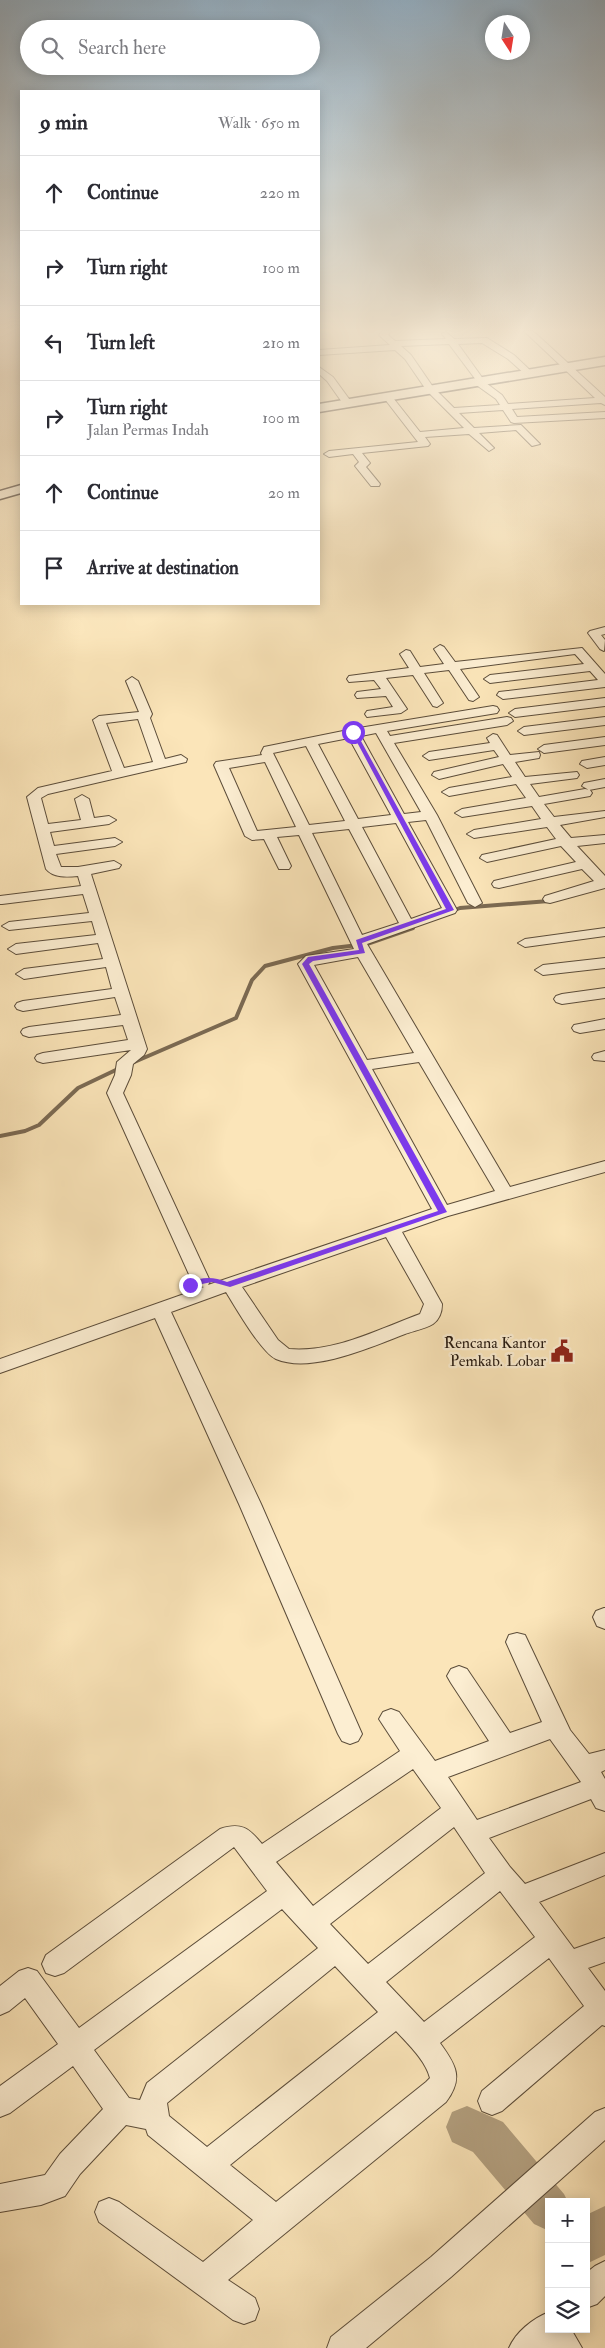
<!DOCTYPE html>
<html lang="en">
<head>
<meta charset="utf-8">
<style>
	body { margin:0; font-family:"IM FELL Double Pica",serif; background:#f7f7f7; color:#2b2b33 }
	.controls { position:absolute; right:15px; bottom:15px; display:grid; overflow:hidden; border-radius:0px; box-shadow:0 2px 12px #0003 }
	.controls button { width:45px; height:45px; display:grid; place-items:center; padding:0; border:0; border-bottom:1px solid #e1e1e2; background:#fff; color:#2b2b33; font:25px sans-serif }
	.compass { position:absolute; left:485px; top:15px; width:45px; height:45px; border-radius:50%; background:#fff; box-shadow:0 2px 12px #0003; rotate:168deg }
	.stop { position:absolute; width:15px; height:15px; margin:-11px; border:4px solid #7c3aed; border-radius:50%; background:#fff }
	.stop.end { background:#7c3aed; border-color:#fff; box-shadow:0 1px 5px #0008 }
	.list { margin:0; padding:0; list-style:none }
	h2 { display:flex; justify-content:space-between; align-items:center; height:65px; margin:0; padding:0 20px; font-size:21px }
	h2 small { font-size:16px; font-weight:400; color:#7c7c81 }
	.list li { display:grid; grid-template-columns:32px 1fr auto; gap:15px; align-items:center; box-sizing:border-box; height:75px; padding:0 20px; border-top:1px solid #e1e1e2 }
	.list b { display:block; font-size:19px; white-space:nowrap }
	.list p { margin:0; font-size:16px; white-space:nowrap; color:#7c7c81 }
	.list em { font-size:16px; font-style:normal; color:#7c7c81 }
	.icon { flex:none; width:28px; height:28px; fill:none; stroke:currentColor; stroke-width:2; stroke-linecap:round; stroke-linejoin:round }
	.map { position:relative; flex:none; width:605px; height:2348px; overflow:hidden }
	.search { position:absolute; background:#fff; box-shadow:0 2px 12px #0003; left:20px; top:20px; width:300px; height:55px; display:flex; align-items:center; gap:12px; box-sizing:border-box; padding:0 18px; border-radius:28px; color:#7c7c81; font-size:19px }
	.panel { position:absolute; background:#fff; box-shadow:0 2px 12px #0003; left:20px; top:90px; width:300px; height:515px; border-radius:0px }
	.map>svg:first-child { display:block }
</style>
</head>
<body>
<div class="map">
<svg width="605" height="2348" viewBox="0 0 605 2348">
	<rect width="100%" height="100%" fill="#fbe5b9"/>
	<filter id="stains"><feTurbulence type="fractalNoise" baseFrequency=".004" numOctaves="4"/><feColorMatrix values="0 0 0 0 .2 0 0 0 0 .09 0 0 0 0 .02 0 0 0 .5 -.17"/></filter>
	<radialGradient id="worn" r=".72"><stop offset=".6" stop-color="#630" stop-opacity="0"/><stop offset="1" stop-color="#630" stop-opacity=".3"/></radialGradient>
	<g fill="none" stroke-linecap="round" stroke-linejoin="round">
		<path stroke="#7b6a53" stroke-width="4" d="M 452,911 L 460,908 L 549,901
			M 132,1063 L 236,1018 L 252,980 L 265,966 L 333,948 L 367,944 L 413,928
			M 0,1136 L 25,1131 L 39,1125 L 78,1088 L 120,1068"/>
		<path fill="#b3a080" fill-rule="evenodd" d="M 467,2106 L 503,2122 L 564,2194 L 568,2202 L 549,2202 L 549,2231 L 534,2224 L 473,2152 L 452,2142 L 446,2127 L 452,2112 Z
			M 605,2206 L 605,2255 L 586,2264 L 586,2215 Z"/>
		<defs>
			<path id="street" d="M 382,331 L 391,331 L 388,335 L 395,341 L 446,339 L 442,334 L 446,332 L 454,339 L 487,338 L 514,355 L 534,374 L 527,376 L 508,359 L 482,343 L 458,344 L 486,383 L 502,395 L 508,404 L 595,398 L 524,331 L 533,331 L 605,397 L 605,405 L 601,403 L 512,409 L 517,417 L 605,412 L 605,418 L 514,423 L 511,422 L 503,410 L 459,413 L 474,428 L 521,425 L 540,444 L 532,446 L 516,430 L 479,433 L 494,448 L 489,451 L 469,434 L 425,437 L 430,444 L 428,446 L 362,453 L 370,463 L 366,467 L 380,484 L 379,486 L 371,486 L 355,466 L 359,462 L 353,454 L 329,457 L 324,454 L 329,451 L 418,442 L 384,398 L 384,394 L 390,394 L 420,432 L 464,428 L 427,391 L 405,359 L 395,350 L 319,355 L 319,350 L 390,345 L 379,335 ZM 449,344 L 476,380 L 474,382 L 475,384 L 496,399 L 500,405 L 454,408 L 433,387 L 411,355 L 401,346 Z
				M 319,367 L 333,377 L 352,403 L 350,405 L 344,405 L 327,381 L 319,374 Z
				M 605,627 L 605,634 L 601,635 L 605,640 L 604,651 L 600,649 L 588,633 L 590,631 Z
				M 440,645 L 444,647 L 455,662 L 582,648 L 605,674 L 605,687 L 503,699 L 497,695 L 499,692 L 598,680 L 590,671 L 490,683 L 484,679 L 490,675 L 584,664 L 575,654 L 460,669 L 479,697 L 473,701 L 469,700 L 449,670 L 424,673 L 443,703 L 437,707 L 433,706 L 413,675 L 386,678 L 407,709 L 401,713 L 367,717 L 365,714 L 367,711 L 393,707 L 386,696 L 357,698 L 355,695 L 357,692 L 381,689 L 374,680 L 349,682 L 347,679 L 349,676 L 409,668 L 400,654 L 406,650 L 410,651 L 420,667 L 444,664 L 434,649 Z
				M 132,677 L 138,681 L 152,714 L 150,718 L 165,759 L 181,755 L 187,759 L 186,762 L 48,794 L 41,798 L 48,824 L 81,820 L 75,799 L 82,795 L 89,799 L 94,818 L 109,816 L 116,820 L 109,824 L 50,832 L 54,846 L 115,838 L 122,842 L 115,846 L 56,854 L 61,867 L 78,867 L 114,861 L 121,865 L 119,868 L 91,874 L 147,1049 L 144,1055 L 133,1064 L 131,1075 L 123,1093 L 210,1281 L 208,1285 L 432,1209 L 298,964 L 306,956 L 354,949 L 299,835 L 277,837 L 291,866 L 289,869 L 279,869 L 264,839 L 252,840 L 245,836 L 214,765 L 216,762 L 262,755 L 261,753 L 264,747 L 353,729 L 493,706 L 497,707 L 499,710 L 497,713 L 387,731 L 390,736 L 507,717 L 511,718 L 513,721 L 507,725 L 394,743 L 437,815 L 482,903 L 475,907 L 468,903 L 426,820 L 408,822 L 457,910 L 455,913 L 367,944 L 510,1187 L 605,1161 L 605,1172 L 448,1216 L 402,1232 L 442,1304 C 442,1311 440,1319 433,1324 C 425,1329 413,1331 405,1334 C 371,1347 311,1374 276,1359 C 261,1352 236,1308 226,1292 L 171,1312 L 261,1504 L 362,1734 L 358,1741 L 350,1744 L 342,1741 L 338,1734 L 239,1504 L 155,1318 L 0,1373 L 0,1359 L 204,1287 L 194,1285 L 192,1281 L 107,1093 L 115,1075 L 117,1062 L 131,1050 L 43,1063 L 37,1061 L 35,1058 L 37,1055 L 43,1053 L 128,1040 L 123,1025 L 29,1037 L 23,1035 L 21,1032 L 23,1029 L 29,1027 L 121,1015 L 115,997 L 23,1011 L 17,1009 L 15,1006 L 17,1003 L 23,1001 L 112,989 L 106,967 L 24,979 L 16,974 L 24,969 L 103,959 L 98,943 L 16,954 L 8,949 L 16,944 L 96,935 L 92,921 L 9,930 L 2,926 L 9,922 L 89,913 L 83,894 L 2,904 L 0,904 L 0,896 L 81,886 L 78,876 C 67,877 53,878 46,869 L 27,797 L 38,788 L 112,771 L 93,720 L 99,716 L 139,712 L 126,681 ZM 138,719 L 153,762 L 124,768 L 106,723 ZM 376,733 L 380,740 L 421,812 L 404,814 L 361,736 ZM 349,738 L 391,815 L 358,819 L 318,744 ZM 306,746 L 345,821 L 309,825 L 273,753 ZM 265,762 L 296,827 L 257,831 L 229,768 ZM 396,823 L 442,908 L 411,919 L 362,827 ZM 349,829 L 399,923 L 362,935 L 312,833 ZM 358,957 L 414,1053 L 367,1060 L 314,965 ZM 419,1062 L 495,1191 L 447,1205 L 372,1069 ZM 386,1237 L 424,1304 L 420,1314 C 379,1329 334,1353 289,1349 L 278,1340 L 242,1287 Z
				M 605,698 L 605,706 L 515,717 L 509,713 L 515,709 Z
				M 605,717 L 605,725 L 524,735 L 518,731 L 524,727 Z
				M 493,734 L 497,735 L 510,755 L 539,752 L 540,755 L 539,758 L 515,762 L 525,777 L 577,772 L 579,775 L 577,778 L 530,784 L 539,797 L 585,789 L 590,790 L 592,793 L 590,796 L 544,804 L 554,817 L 605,811 L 605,817 L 560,825 L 571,838 L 605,835 L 605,843 L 577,846 L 605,876 L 605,888 L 550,903 L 545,902 L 543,899 L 545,896 L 594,881 L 582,869 L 499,888 L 494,887 L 492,884 L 494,881 L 576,862 L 561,846 L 487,862 L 480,858 L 482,855 L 556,839 L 547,827 L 474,838 L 467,834 L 474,830 L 541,819 L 532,806 L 462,817 L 455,813 L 462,809 L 526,798 L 516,784 L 449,796 L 442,792 L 449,788 L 512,777 L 503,764 L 439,779 L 432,775 L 434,772 L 499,757 L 494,750 L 429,760 L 423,756 L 429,752 L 490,743 L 487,738 Z
				M 605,737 L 605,745 L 544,753 L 538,749 L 544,745 Z
				M 605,757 L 605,765 L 587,768 L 580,764 L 582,761 Z
				M 605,779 L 605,787 L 589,790 L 582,786 L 584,783 Z
				M 605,928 L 605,936 L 525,947 L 518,943 L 525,939 Z
				M 605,958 L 605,968 L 543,975 L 535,970 L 543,965 Z
				M 605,988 L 605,998 L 562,1004 L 556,1002 L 554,999 L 556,996 L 562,994 Z
				M 605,1019 L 605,1029 L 580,1033 L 574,1031 L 572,1028 L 574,1025 Z
				M 605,1051 L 605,1061 L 594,1060 L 592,1057 L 594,1054 Z
				M 604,1608 L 605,1608 L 605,1629 L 597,1626 L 593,1617 L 596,1611 Z
				M 517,1633 L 525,1635 L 570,1730 L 589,1754 L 605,1750 L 605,1770 L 601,1772 L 605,1779 L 605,1811 L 596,1808 L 591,1799 L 489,1838 L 510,1867 L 525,1884 L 605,1853 L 605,1875 L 539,1902 L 574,1949 L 605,1938 L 605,1962 L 588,1968 L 605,1991 L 605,2026 L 602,2025 L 502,2111 L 492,2115 L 482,2111 L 478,2101 L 482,2091 L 584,2006 L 549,1958 L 440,2043 C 456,2065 464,2078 446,2102 L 228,2280 L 255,2298 L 259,2309 L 255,2320 L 244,2324 L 233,2320 L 99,2222 L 95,2212 L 99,2202 L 109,2198 L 119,2202 L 203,2262 L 253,2220 L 148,2135 L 146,2129 L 126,2125 L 80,2174 L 65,2196 L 41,2205 L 0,2212 L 0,2184 L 45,2175 L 60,2154 L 103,2109 L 73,2066 L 10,2113 L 0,2117 L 0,2086 L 58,2044 L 25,1998 L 9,2011 L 0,2015 L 0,1986 L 19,1971 L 28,1968 L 37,1971 L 79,2028 L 267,1891 L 234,1847 L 64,1973 L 55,1976 L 46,1973 L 42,1964 L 46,1955 L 220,1829 C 241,1822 249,1828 262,1844 L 400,1751 L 379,1719 L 383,1712 L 391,1709 L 399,1712 L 435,1761 L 489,1741 L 451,1683 L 447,1676 L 451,1669 L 459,1666 L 467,1669 L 510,1733 L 542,1722 L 506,1642 L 509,1635 ZM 550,1739 L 581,1782 L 477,1820 L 448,1777 ZM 413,1769 L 441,1808 L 313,1906 L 276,1862 ZM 454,1827 L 485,1873 L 368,1964 L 330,1924 ZM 500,1891 L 535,1937 L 424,2022 L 386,1982 ZM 282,1909 L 318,1948 L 147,2083 L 140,2100 L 129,2098 L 94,2050 ZM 335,1966 L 378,2012 L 207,2147 L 169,2116 L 167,2103 ZM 396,2031 C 408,2044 426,2061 430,2078 L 426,2082 L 276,2202 L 230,2165 Z
				M 605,2108 L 605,2140 L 451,2277 L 366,2348 L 327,2348 L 331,2337 L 431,2257 L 595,2112 Z
				M 605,2261 L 605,2296 L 597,2304 L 586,2308 L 586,2273 L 595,2266 Z
				M 549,2312 L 549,2329 L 571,2329 L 582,2348 L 509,2348 C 516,2332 532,2319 549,2312 Z"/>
			<path id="secondary" d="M 605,357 L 605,365 L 319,412 L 319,404 Z
				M 21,485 L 21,493 L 0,499 L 0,491 Z"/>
		</defs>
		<use href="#street" stroke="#5c4d3a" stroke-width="2"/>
		<use href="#secondary" stroke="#271a10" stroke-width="3"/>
		<use href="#street" fill="#fceed2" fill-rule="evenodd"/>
		<use href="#secondary" fill="#fceed2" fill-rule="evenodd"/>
	</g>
	<linearGradient id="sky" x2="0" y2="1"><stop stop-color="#93acbe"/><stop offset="0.5" stop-color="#fdf3e0"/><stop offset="1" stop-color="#fdf3e0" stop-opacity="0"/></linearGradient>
	<rect width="605" height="660" fill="url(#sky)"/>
	<path fill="#7c3aed" d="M 351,731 L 356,732 L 454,910 L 362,943 L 365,953 L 313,961 L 309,964 L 447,1212 L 230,1287 L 212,1282 L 187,1287 L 187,1283 C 202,1277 212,1276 227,1282 L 438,1211 L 302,964 L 308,957 L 359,950 L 356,940 L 446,909 Z"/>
	<defs>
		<symbol id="civic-bare" viewBox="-9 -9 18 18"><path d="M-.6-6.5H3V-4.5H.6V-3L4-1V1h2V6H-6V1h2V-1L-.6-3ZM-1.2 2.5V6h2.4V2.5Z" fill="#8f2418" stroke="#fceed2" stroke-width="2.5" paint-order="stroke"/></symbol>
	</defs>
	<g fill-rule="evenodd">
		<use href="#civic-bare" x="546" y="1335" width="32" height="32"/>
	</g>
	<g text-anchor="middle" stroke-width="4.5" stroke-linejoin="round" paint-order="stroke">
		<g font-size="16" fill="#271a10" stroke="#fceed2" text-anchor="end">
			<text x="546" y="1348">Rencana Kantor<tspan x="546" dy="18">Pemkab. Lobar</tspan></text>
		</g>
	</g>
	<rect width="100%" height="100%" filter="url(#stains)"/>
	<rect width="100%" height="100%" fill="url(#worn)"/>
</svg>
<div class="controls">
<button>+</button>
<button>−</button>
<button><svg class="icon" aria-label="layers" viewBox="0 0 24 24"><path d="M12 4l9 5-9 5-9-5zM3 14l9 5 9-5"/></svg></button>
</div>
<svg class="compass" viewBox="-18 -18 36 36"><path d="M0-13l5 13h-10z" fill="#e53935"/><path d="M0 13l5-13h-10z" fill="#7c7c81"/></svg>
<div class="stop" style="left:353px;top:732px"></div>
<div class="stop end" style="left:190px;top:1285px"></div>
<div class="search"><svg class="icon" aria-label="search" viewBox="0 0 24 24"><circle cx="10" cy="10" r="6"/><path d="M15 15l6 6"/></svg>Search here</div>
<section class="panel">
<h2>9 min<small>Walk · 650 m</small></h2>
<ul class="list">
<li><svg class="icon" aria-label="ahead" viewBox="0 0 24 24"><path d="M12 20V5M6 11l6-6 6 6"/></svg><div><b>Continue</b></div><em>220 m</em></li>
<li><svg class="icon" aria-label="right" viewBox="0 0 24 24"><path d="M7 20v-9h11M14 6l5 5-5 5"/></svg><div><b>Turn right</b></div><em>100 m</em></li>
<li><svg class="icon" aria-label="left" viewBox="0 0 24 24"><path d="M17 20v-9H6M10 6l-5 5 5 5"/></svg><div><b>Turn left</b></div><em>210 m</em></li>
<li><svg class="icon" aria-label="right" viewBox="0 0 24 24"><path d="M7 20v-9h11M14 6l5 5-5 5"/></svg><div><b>Turn right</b><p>Jalan Permas Indah</p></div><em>100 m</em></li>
<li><svg class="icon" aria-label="ahead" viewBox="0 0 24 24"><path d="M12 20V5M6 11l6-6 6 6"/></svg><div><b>Continue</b></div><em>20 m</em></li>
<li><svg class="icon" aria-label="arrive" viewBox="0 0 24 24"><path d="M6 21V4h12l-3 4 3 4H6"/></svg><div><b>Arrive at destination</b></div></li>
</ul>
</section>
</div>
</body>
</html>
